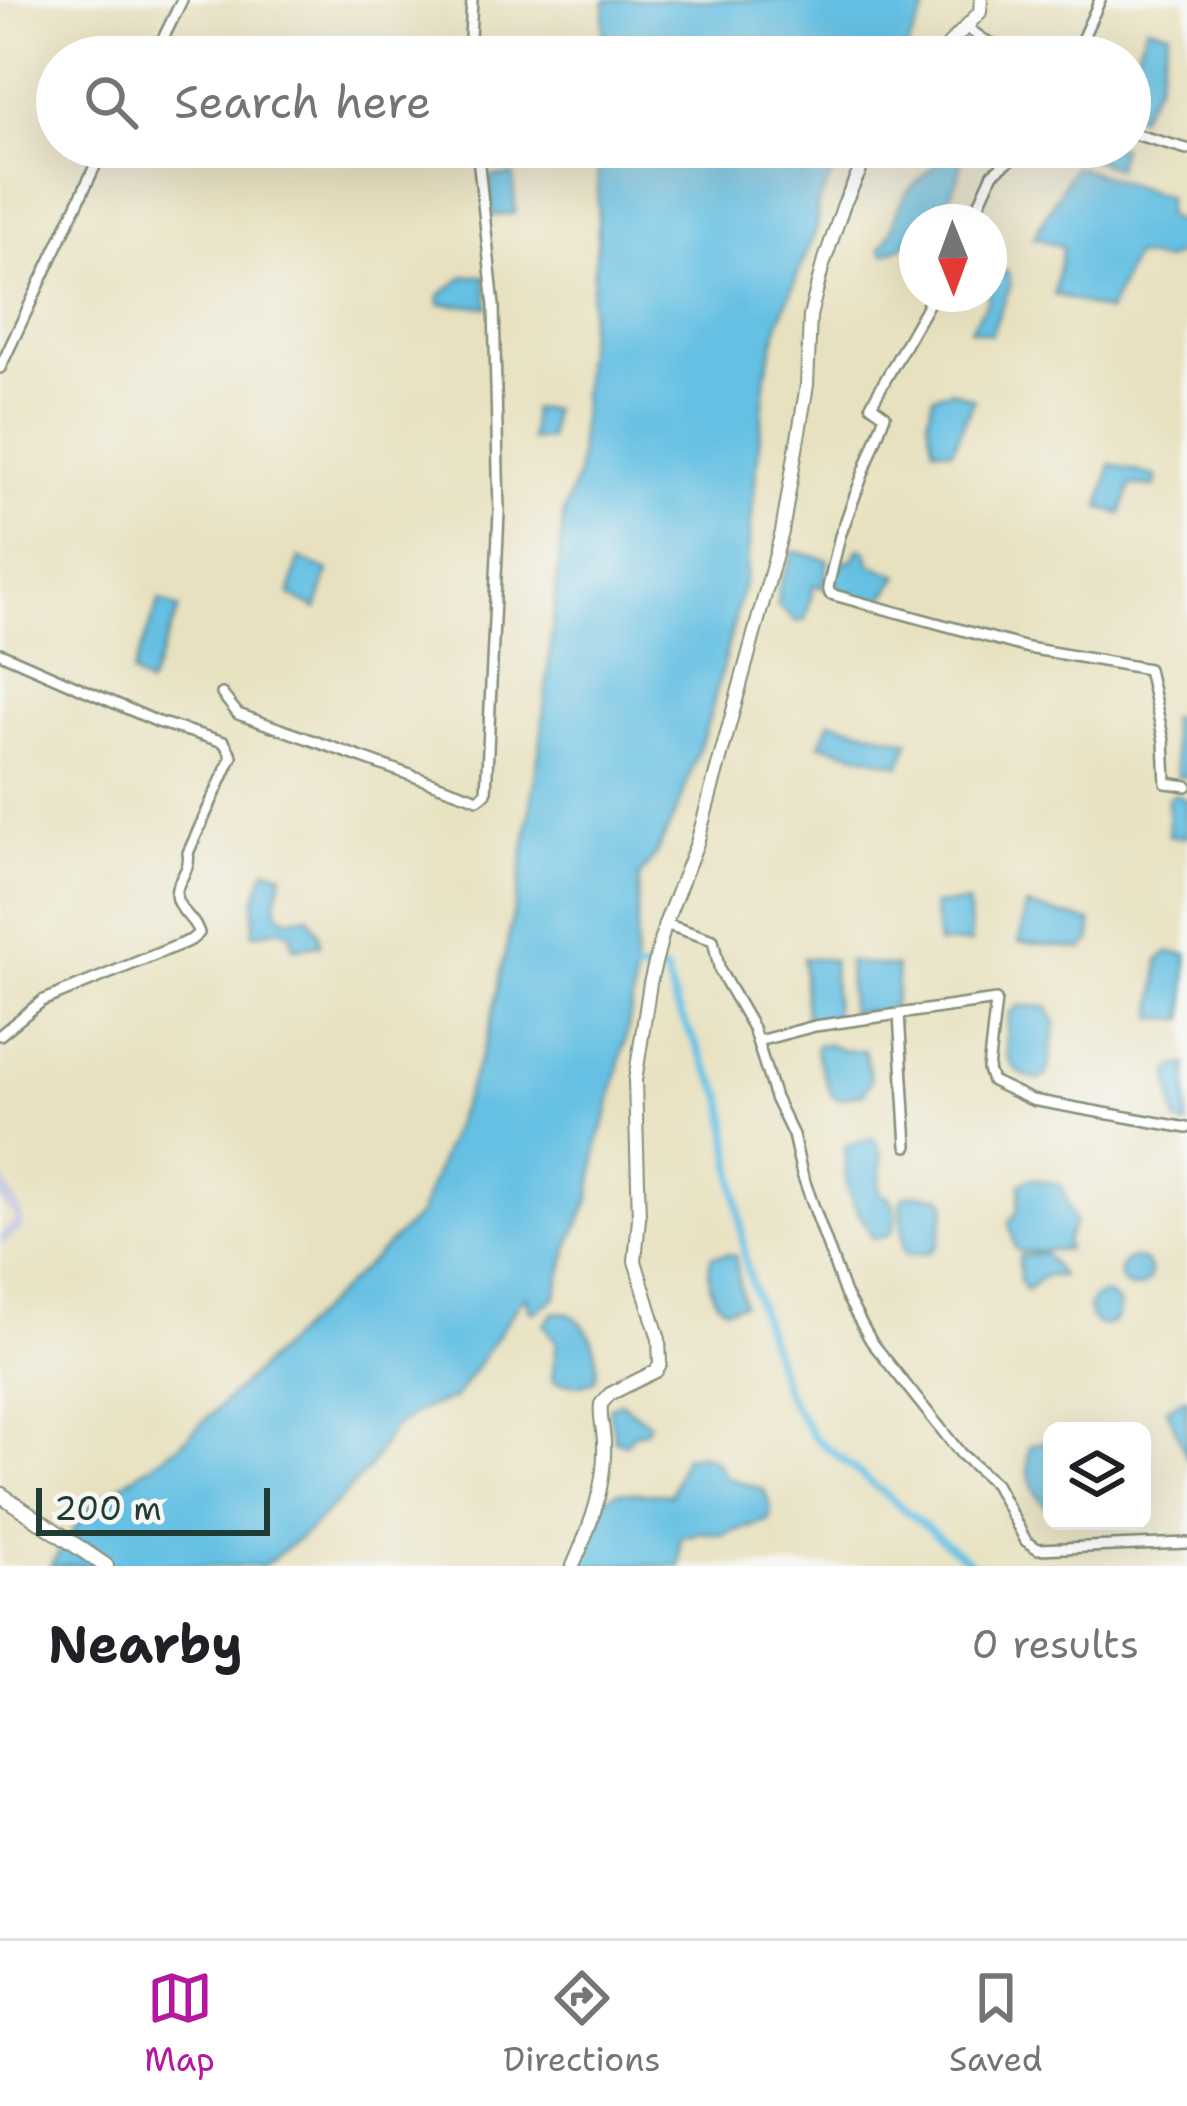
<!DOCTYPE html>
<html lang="en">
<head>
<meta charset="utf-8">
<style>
	body { margin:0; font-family:"Shantell Sans",sans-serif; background:#f2f2f2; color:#202124 }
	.controls { position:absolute; right:36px; bottom:36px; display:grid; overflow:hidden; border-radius:18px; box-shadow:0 12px 48px #0002 }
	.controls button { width:108px; height:108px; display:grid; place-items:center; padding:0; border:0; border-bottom:3px solid #e0e0e0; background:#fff; color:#202124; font:60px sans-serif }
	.compass { position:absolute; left:899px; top:204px; width:108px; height:108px; border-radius:50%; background:#fff; box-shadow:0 12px 48px #0002; rotate:179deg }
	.scale { position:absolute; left:36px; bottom:30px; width:234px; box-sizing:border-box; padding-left:12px; border:6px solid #1f3d34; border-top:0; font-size:33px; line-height:42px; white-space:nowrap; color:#1f3d34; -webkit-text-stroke:9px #f6f6f2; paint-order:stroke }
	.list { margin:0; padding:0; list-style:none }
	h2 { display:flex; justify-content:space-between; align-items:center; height:156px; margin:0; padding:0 48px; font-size:51px }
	h2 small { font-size:39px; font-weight:400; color:#757577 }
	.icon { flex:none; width:66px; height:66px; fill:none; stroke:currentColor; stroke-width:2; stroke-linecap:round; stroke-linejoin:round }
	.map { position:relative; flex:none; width:1187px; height:1566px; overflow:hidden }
	.search { position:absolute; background:#fff; box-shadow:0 12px 48px #0002; left:36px; right:36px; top:36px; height:132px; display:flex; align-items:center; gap:30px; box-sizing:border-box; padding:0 42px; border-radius:66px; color:#757577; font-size:45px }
	.sheet { height:372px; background:#fff }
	nav { display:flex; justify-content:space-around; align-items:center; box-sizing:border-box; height:168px; border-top:3px solid #e0e0e0; background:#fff; font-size:33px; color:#757577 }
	nav a { display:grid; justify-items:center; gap:6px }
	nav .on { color:#b5179e }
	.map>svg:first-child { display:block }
</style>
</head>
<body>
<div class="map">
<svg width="1187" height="1566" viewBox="0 0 1187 1566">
	<rect width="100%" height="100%" fill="#f6f6f2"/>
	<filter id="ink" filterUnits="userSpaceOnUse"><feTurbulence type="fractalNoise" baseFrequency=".00833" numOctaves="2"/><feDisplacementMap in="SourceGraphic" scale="24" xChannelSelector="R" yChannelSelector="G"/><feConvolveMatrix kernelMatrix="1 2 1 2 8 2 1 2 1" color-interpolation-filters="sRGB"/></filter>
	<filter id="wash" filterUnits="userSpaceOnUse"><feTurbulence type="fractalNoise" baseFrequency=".004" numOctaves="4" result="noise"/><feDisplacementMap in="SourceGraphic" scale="48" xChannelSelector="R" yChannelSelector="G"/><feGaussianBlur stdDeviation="2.7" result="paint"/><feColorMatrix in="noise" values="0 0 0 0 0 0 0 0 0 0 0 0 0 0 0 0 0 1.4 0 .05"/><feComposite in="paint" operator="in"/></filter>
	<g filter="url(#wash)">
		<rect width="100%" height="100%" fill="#e8e1c0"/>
		<path fill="#c1c2dd" d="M 0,1171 L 22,1213 L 22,1230 L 0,1245 L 0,1234 L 17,1220 L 0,1200 Z"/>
		<path fill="#65c0e3" stroke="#427e8c" stroke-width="3" d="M 605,0 L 930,0 L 903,57 L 602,57 Z
			M 1147,26 L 1169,31 L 1157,84 L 1138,117 L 1130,114 L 1130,70 Z
			M 598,147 L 851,147 L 831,176 L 817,206 L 817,227 L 780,319 L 766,372 L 746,575 L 709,719 L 679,806 L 655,856 L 639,877 L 634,988 L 629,1023 L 607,1118 L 599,1136 L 590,1198 L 569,1246 L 555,1298 L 534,1312 L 529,1309 L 527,1296 L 522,1299 L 455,1398 L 418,1411 L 393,1428 L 368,1469 L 345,1494 L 307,1532 L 263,1566 L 50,1566 L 89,1507 L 178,1446 L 419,1215 L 487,1040 L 519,886 L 542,731 L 564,512 L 578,474 L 584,364 L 598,236 Z
			M 943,147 L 963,147 L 959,176 L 947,200 L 917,222 L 904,246 L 885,254 L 880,249 C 896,230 891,223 901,203 C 913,177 933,180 943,147 Z
			M 1076,147 L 1121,147 L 1116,168 L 1075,153 Z
			M 1074,166 L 1167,197 L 1166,216 L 1187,226 L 1180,253 L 1163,261 L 1134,255 L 1108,312 L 1054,294 L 1063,247 L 1034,237 Z
			M 513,175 L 515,213 L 493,216 L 489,177 Z
			M 1007,271 L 1011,284 L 991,334 L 970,329 L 986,304 L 995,278 Z
			M 465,276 L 485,276 L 488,307 L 440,304 L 439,296 Z
			M 951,390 L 974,399 L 952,450 L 934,448 L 928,420 L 933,396 Z
			M 532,409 L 552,409 L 549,439 L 531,440 Z
			M 1111,464 L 1157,477 L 1155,487 L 1131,485 L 1121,514 L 1100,507 Z
			M 859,548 L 867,551 L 870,564 L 899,576 L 879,604 L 833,587 L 844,561 L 853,560 Z
			M 794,551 L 828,560 L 823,588 L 814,585 L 805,620 L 796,622 L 777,605 L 779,587 Z
			M 299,558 L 328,571 L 317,609 L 290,595 Z
			M 160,600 L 179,609 L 148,686 L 132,674 Z
			M 1169,718 L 1187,718 L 1187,777 L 1178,777 Z
			M 830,721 L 909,741 L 900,765 L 820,744 Z
			M 1176,794 L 1187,800 L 1187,837 L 1169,836 L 1168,798 Z
			M 266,869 L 283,874 L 276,899 L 278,913 L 290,919 L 308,915 L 319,933 L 320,945 L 293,948 L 291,934 L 281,929 L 253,934 L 255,899 Z
			M 968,903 L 971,943 L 938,944 L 933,905 Z
			M 1026,906 L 1091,922 L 1091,941 L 1083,949 L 1019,942 Z
			M 1168,952 L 1187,954 L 1185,1019 L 1154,1018 L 1159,960 Z
			M 803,958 L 832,960 L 835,1016 L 806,1021 Z
			M 848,962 L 896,967 L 897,990 L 891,1012 L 850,1011 Z
			M 1018,1006 L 1047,1007 L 1056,1023 L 1047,1075 L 1039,1080 C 1002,1073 1004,1046 1009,1014 Z
			M 829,1044 L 845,1051 L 864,1050 L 871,1080 L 864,1093 L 838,1099 L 831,1094 L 815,1051 L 817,1045 Z
			M 1187,1065 L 1187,1126 L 1176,1122 L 1169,1075 L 1175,1067 Z
			M 872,1138 C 890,1156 877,1173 880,1193 L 891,1199 L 896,1213 L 893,1230 L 887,1236 L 873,1239 C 868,1225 860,1217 854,1205 C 845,1190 844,1162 846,1146 Z
			M 1032,1178 L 1061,1185 L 1075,1223 L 1066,1240 L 1067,1249 L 1021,1252 L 1015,1248 L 1009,1222 L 1018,1211 L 1021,1183 Z
			M 914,1194 L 940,1196 L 947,1202 L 937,1246 L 927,1254 L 906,1255 L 903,1249 L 901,1201 L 903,1196 Z
			M 1044,1253 L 1061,1276 L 1044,1276 L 1026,1291 L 1020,1281 L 1019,1257 Z
			M 727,1254 L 735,1256 L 743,1304 L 726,1308 C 709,1300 706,1272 712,1256 Z
			M1120 1273a15 15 0 1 1 30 0a15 15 0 1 1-30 0Z
			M1089 1310a15 15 0 1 1 30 0a15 15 0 1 1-30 0Z
			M 562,1312 C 588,1316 604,1358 594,1381 L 581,1385 L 555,1382 L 552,1378 L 557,1343 L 544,1324 L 554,1313 Z
			M 1187,1398 L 1187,1459 L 1167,1408 Z
			M 620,1402 L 649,1423 L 647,1430 L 634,1434 L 626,1444 L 615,1440 L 609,1408 Z
			M 1052,1439 L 1052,1506 L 1047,1507 C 1031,1493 1024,1467 1030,1446 Z
			M 702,1455 L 716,1461 L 726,1477 L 764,1490 L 771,1508 L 769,1520 L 722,1535 L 700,1532 L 680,1538 L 680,1566 L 578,1566 L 605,1498 L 618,1492 L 671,1495 L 684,1456 Z"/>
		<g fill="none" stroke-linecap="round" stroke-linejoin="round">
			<path stroke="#65c0e3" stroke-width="8" d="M 630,971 L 665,971 L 676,1006 L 724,1098 L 746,1266 L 786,1393 L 813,1436 L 974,1566"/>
		</g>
	</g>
	<g filter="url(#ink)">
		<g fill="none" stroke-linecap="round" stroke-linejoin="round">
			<defs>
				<path id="minor" d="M 966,27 L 984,40 L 1024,57
					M 154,57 L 182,0
					M 469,57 L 472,0
					M 1074,57 L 1100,0
					M 1130,133 L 1187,149
					M 971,222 L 993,173 L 1009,161 L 1016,147
					M 934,294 L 871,405 L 885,415 L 840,536 L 828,587 L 830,594 L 1028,648 L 1148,669 L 1164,741 L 1166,783 L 1187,786
					M 0,368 L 104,147
					M 0,653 L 158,722 L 224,742 L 232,756 L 188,853 C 192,872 172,883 177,900 C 182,913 195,920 199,933 L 191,940 L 42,1001 L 0,1035
					M 222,694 L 238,714 L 478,799 L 486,793 L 499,512 L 494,306 L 477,147
					M 665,924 L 713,940 L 720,971 L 753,1028 L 775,1098 L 793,1135 L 802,1174 L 845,1294 L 871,1341 L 961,1454 L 995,1484 L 1026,1541 L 1038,1549 L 1187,1543
					M 899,1014 L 907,1146
					M 758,1041 L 815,1026 L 996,1000 L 988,1070 L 992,1081 L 1032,1100 L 1187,1128"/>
				<path id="major" d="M 937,57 L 980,12 L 981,0
					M 573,1566 C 590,1527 606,1486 604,1443 C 604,1429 599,1418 601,1404 L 610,1394 L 656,1371 L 660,1364 L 659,1339 L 635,1261 L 639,1218 L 635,1081 L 650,983 L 665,924 L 697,843 L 782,532 L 807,385 L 810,316 L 822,268 L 844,204 L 871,147"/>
				<path id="highway" d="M 0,1494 L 106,1566"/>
			</defs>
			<use href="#minor" stroke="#848f7a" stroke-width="14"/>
			<use href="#major" stroke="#848f7a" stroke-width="16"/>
			<use href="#highway" stroke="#848f7a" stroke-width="18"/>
			<use href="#minor" stroke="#fff" stroke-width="9"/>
			<use href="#major" stroke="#fff" stroke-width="12"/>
			<use href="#highway" stroke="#fff" stroke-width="14"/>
		</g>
	</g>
</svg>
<div class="controls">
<button><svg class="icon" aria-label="layers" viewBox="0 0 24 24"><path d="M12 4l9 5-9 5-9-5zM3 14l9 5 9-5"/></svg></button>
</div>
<svg class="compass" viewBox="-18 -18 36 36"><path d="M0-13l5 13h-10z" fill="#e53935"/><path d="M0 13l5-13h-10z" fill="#757577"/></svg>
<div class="scale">200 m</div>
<div class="search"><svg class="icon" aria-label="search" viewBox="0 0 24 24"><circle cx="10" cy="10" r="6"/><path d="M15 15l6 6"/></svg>Search here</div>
</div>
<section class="sheet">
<h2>Nearby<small>0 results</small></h2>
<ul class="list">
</ul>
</section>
<nav>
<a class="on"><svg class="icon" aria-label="map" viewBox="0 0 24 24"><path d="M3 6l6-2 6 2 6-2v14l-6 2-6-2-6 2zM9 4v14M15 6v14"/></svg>Map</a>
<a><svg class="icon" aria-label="directions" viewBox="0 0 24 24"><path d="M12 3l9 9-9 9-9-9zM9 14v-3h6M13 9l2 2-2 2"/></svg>Directions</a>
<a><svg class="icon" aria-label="saved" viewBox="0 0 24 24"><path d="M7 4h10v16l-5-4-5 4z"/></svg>Saved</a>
</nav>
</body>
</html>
